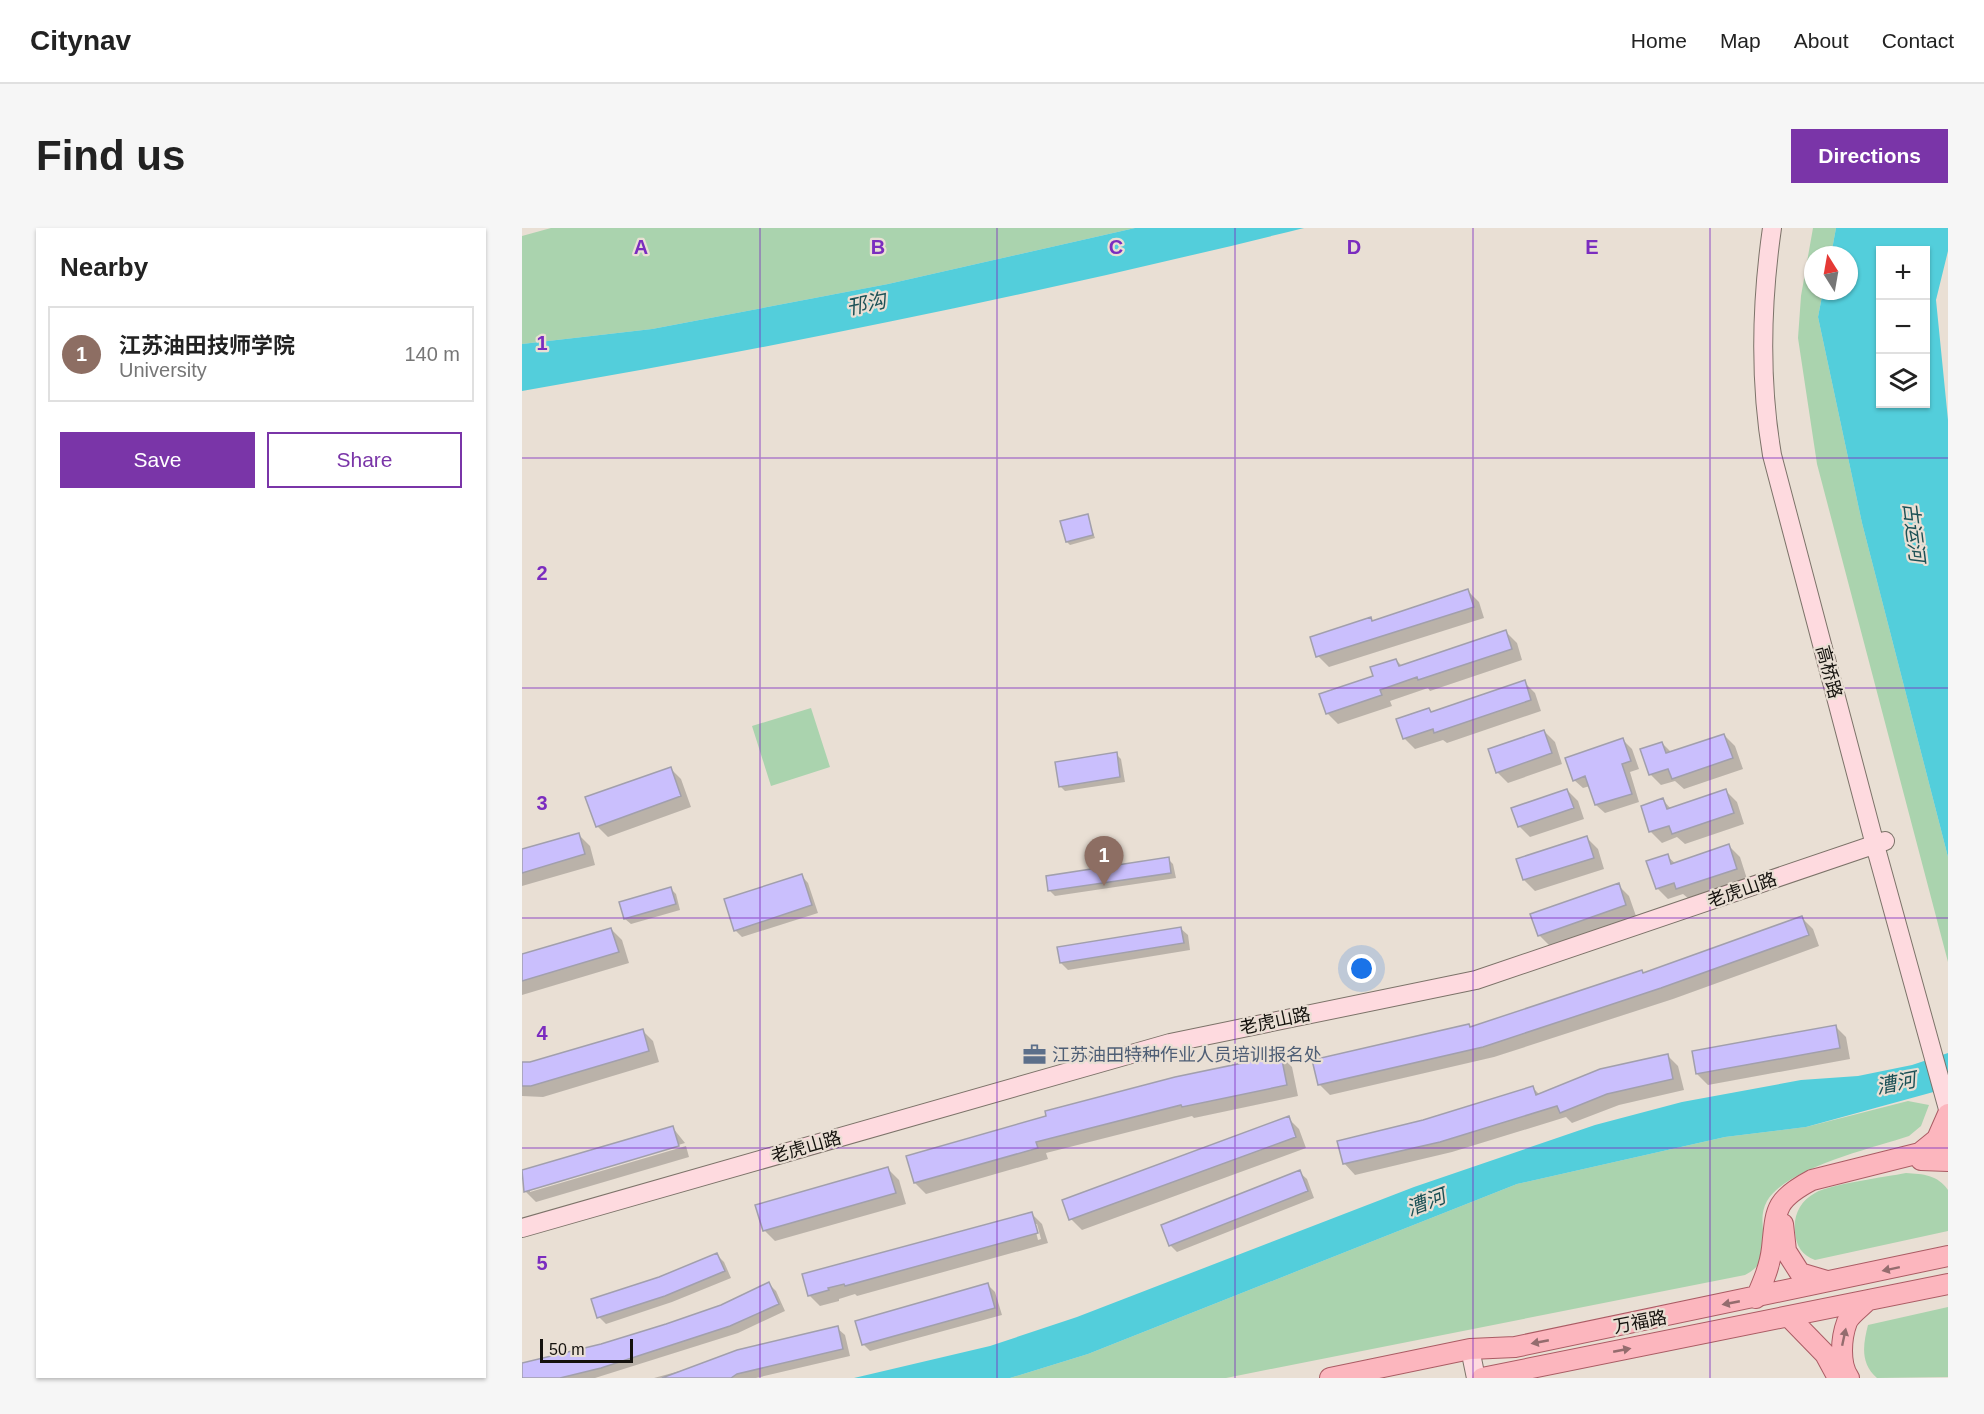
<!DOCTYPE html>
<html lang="en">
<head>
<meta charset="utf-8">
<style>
	body { margin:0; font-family:Helvetica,"Noto Sans SC",sans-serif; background:#f6f6f6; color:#222 }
	.controls { position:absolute; right:18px; top:18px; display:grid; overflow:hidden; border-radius:0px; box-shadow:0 2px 4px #0004 }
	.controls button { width:54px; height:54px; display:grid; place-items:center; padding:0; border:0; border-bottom:2px solid #e0e0e0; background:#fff; color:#222; font:30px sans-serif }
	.compass { position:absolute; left:1282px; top:18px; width:54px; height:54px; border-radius:50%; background:#fff; box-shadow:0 2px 4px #0004; rotate:349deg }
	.scale { position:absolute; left:18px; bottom:15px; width:93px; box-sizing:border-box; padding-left:6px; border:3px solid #14110d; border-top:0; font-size:16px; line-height:21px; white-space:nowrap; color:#14110d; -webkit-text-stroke:4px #e9dfd4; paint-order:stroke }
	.you { position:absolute; left:840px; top:741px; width:21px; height:21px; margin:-15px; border:4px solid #fff; border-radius:50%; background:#1a73e8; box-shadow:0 0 0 9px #1a73e833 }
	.badge { display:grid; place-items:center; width:39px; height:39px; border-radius:50%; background:#7a35a8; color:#fff; font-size:20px; font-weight:700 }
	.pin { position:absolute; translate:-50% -50px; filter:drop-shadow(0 2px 3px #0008) }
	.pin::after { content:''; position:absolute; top:32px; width:21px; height:18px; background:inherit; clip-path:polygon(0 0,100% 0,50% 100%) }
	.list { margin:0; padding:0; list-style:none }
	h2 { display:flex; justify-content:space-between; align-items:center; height:78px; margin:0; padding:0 24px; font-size:26px }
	h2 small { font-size:20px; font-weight:400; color:#767676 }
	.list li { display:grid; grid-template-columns:39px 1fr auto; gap:18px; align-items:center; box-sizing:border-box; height:96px; margin:0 12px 12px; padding:0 12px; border:2px solid #e0e0e0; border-radius:0px }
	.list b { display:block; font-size:22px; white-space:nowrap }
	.list p { margin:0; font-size:20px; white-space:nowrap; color:#767676 }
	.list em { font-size:20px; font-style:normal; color:#767676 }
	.actions { display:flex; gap:12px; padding:18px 24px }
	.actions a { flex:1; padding:14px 0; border:2px solid #7a35a8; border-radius:0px; text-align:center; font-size:21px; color:#7a35a8 }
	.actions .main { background:#7a35a8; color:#fff }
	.icon { flex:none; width:33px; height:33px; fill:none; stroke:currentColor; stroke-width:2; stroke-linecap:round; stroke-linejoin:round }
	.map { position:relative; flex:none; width:1426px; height:1150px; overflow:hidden; border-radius:0px }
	header { display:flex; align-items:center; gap:36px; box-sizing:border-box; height:84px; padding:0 30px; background:#fff; border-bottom:2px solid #e0e0e0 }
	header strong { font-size:28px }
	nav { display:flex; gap:33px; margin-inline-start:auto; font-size:21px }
	.intro { display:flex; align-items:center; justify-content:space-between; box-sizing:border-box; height:144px; padding:0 36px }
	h1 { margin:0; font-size:42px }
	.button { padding:15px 27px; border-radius:0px; background:#7a35a8; color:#fff; font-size:21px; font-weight:700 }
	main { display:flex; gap:36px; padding:0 36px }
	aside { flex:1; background:#fff; border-radius:0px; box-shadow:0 2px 4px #0004 }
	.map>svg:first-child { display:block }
</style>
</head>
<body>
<header>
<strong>Citynav</strong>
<nav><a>Home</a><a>Map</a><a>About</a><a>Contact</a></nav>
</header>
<div class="intro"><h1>Find us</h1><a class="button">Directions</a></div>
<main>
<aside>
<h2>Nearby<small></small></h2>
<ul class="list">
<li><span class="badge" style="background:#8d6e63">1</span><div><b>江苏油田技师学院</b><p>University</p></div><em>140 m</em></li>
</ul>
<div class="actions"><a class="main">Save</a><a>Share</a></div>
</aside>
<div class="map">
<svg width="1426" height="1150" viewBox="0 0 1426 1150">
	<rect width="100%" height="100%" fill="#e9dfd4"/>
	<path fill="#aad3ae" d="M 29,0 L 613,0 L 366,56 L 130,101 L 0,116 L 0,8 Z
		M 1291,0 L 1314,0 L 1309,27 L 1291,27 L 1291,63 L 1301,63 L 1296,89 L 1340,295 L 1426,629 L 1426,734 L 1295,236 L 1276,110 L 1279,68 Z
		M 289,480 L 308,539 L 249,558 L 230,498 Z
		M 1386,873 L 1407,877 L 1399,898 L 1387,908 C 1351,920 1264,940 1245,973 C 1230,1000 1260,1028 1223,1047 L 704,1150 L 488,1150 L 566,1126 L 995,956 L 1203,909 L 1284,899 Z
		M 1384,945 C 1401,946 1416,947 1426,962 L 1426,1003 L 1293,1032 C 1280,1027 1274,1018 1273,1004 C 1271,988 1278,973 1293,965 C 1308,956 1364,949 1384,945 Z
		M 1426,1079 L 1426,1149 L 1355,1150 C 1338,1135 1341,1117 1346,1097 Z"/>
	<path fill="#53cedb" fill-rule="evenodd" d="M 613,0 L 782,0 C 524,64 262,118 0,163 L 0,116 L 130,101 L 366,56 Z
		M 1314,0 L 1426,0 L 1426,23 L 1414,72 L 1426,192 L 1426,629 L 1340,295 L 1296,89 L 1301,63 L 1327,63 L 1327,27 L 1309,27 ZM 1404,22 L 1404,176 L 1358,176 L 1358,22 Z
		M 1426,825 L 1426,860 L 1284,899 L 1203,909 L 995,956 L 566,1126 L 488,1150 L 332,1150 L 468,1118 L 555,1089 L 892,959 L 1073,897 L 1160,874 L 1279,852 L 1336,848 L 1390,837 Z"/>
	<path fill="#0003" fill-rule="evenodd" d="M 565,288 L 573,310 L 548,317 L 545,314 Z
		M 946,363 L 957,374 L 962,390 L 807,439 L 796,428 L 849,391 L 852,394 Z
		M 984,404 L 995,415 L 1000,432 L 908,463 L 906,460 L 868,473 L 870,478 L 816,496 L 805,485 L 874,432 L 881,439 Z
		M 1002,454 L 1013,465 L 1019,483 L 925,515 L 921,512 L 893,521 L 882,510 L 907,481 L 910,485 Z
		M 1022,503 L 1033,514 L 1040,536 L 986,555 L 975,544 Z
		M 1202,507 L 1213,518 L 1221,541 L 1162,561 L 1153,553 L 1139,557 L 1128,546 L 1140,515 L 1150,525 Z
		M 1101,512 L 1110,521 L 1117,541 L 1108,544 L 1117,574 L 1083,585 L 1074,577 L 1068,558 L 1061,560 L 1052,552 Z
		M 594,526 L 599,531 L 603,554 L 543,563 L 538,558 Z
		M 148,540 L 159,551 L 169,579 L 86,609 L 75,598 Z
		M 1045,562 L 1056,573 L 1062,591 L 1008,609 L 997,598 Z
		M 1204,563 L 1215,574 L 1222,596 L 1163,616 L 1155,609 L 1140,615 L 1129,604 L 1121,579 L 1141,572 L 1149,581 Z
		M 57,607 L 68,618 L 73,637 L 0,658 L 0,623 Z
		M 1065,610 L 1076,621 L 1082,641 L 1013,663 L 1002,652 L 996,632 Z
		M 1207,618 L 1218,629 L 1225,651 L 1167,671 L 1161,666 L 1146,671 L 1135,660 L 1145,628 L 1154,636 Z
		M 646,631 L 651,636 L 654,650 L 533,668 L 528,663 Z
		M 279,647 L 286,655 L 296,685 L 220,709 L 213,702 Z
		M 1096,657 L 1107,668 L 1114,688 L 1028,718 L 1017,707 Z
		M 148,660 L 154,666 L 158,682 L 109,696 L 103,691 Z
		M 1280,690 L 1291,701 L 1297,718 L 1151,771 L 972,829 L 808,867 L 797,856 L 947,798 L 949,800 L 1122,746 Z
		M 658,700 L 666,707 L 668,722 L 546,742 L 539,735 Z
		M 89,701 L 100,712 L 107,735 L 0,767 L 0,728 Z
		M 1313,798 L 1324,809 L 1328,831 L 1186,857 L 1175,846 Z
		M 120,802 L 131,813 L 137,834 L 21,869 L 0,868 L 0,835 L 8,835 Z
		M 1145,827 L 1156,838 L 1162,862 L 1097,877 L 1050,895 L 1044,889 L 930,924 L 833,947 L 822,935 L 1011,860 L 1018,867 Z
		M 759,828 L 770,839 L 776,868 L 672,890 L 670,888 L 524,925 L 526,931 L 404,966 L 393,955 Z
		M 766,890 L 777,901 L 784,920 L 560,1002 L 549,991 Z
		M 151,900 L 163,915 L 8,961 L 8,964 L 164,918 L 167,929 L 14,974 L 3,963 L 0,943 Z
		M 366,941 L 377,952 L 384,976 L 253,1013 L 242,1002 Z
		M 777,944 L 785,951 L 792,970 L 655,1024 L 648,1017 Z
		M 509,985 L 520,996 L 526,1015 L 335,1068 L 333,1066 L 317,1071 L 317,1073 L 298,1078 L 287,1067 L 282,1047 ZM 512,996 L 515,996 L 519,1011 L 516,1012 Z
		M 195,1027 L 202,1034 L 209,1050 L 150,1074 L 84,1096 L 77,1089 L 137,1051 Z
		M 247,1056 L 254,1063 L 263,1083 L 216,1105 L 73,1150 L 0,1150 L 0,1136 L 79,1117 L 199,1078 Z
		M 466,1057 L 473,1064 L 480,1087 L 348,1123 L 341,1116 Z
		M 315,1100 L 323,1107 L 328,1128 L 234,1150 L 132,1150 Z"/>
	<path fill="#cabffd" stroke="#a19fac" stroke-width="1.5" d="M 566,286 L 571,307 L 544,314 L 538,293 Z
		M 946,361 L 952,379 L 794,429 L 788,409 L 849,389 L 850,393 Z
		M 984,402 L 990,421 L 896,452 L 895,449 L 858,462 L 860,467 L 804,486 L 797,466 L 851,448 L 848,439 L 874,431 L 877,438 Z
		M 1003,452 L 1009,472 L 912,505 L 911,501 L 881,511 L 874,491 L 907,480 L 909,484 Z
		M 1022,502 L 1030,525 L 974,545 L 966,521 Z
		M 1202,506 L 1211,530 L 1150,551 L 1146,541 L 1127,547 L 1118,521 L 1140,514 L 1144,525 Z
		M 1101,510 L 1109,533 L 1100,536 L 1110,566 L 1073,577 L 1063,548 L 1051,553 L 1043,530 Z
		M 595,524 L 598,549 L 537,559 L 533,534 Z
		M 149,539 L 159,568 L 74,599 L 63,569 Z
		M 1045,561 L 1052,580 L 996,599 L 989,580 Z
		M 1204,561 L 1212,585 L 1150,606 L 1147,598 L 1127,604 L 1119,578 L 1141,570 L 1145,581 Z
		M 57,605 L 63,626 L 0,645 L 0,621 Z
		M 1065,608 L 1072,630 L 1001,652 L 994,631 Z
		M 1207,616 L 1215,641 L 1154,661 L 1152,655 L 1134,661 L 1124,633 L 1146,626 L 1149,636 Z
		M 647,629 L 649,645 L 526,663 L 524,648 Z
		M 280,646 L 290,677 L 212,703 L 202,671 Z
		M 1097,655 L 1104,677 L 1016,708 L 1008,686 Z
		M 149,659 L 154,676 L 102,691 L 97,674 Z
		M 1280,688 L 1287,707 L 1139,760 L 961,819 L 796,857 L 790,832 L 947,796 L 948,799 L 1120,742 L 1121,745 Z
		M 659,699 L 662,715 L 538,735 L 535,719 Z
		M 89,700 L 97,724 L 0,753 L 0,726 Z
		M 1314,797 L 1318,820 L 1174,846 L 1170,823 Z
		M 121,801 L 127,823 L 9,858 L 0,858 L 0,834 L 8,834 Z
		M 1146,826 L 1151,851 L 1085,866 L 1038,885 L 1035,878 L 918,914 L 821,936 L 815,913 L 901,892 L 1011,858 L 1014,867 L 1078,841 Z
		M 759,827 L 765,857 L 660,879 L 659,877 L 514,914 L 516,920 L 392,955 L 384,928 L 524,888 L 523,883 L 653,849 Z
		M 767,888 L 774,909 L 547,992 L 540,972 Z
		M 151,898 L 157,918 L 2,964 L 0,942 Z
		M 366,939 L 374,965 L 241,1003 L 233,977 Z
		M 778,942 L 786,963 L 647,1018 L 639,997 Z
		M 510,984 L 516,1005 L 323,1058 L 322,1056 L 306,1060 L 307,1062 L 286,1068 L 280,1046 Z
		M 195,1025 L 203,1043 L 143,1068 L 75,1090 L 69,1071 L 137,1049 Z
		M 247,1054 L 257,1076 L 208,1098 L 79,1140 L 38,1150 L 0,1150 L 0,1135 L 79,1116 L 144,1096 L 199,1077 Z
		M 466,1055 L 473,1080 L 340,1117 L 333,1093 Z
		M 316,1098 L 321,1121 L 215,1146 L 209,1150 L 140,1150 L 215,1122 Z"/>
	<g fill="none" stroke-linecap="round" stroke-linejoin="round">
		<defs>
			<path id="secondary" d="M 1250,0 C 1239,77 1237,150 1250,227 L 1353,617 L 1426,881
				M 0,1000 L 648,815 L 954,752 L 1363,613
				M 948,1121 L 954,1150"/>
			<path id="primary" d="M 1399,924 L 1415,911 L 1426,886
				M 1399,932 L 1426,933
				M 1261,996 L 1264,1023 L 1278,1045 L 1305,1053
				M 1234,1070 C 1241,1054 1248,1038 1250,1020 C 1254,982 1252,972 1290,952 L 1426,918
				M 1267,1089 L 1303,1126 L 1316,1150
				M 808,1150 L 948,1121 L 993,1119 L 1426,1028
				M 960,1150 L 1426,1056
				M 1327,1150 C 1317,1136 1319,1110 1325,1094 C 1328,1087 1338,1080 1344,1074"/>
		</defs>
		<use href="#secondary" stroke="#7c7369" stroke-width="20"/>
		<use href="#primary" stroke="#aa5c64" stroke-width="22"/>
		<use href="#secondary" stroke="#fedadf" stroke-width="18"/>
		<use href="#primary" stroke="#fcb6be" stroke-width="20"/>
	</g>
	<defs><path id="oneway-solid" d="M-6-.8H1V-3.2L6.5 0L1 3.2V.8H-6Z" transform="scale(1.5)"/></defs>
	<g fill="#946c6e">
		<use href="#oneway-solid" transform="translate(1369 1041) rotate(168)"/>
		<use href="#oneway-solid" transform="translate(1209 1075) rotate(169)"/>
		<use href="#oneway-solid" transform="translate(1322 1109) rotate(-78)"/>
		<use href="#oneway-solid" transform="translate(1018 1114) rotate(169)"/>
		<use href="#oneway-solid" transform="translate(1100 1122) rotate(-11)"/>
	</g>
	<path fill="none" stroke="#7b2cbf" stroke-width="1.5" stroke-opacity="0.55" d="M 238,0 L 238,1150M 475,0 L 475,1150M 713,0 L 713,1150M 951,0 L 951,1150M 1188,0 L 1188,1150M 0,230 L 1426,230M 0,460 L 1426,460M 0,690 L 1426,690M 0,920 L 1426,920"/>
	<defs>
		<symbol id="office-bare" viewBox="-9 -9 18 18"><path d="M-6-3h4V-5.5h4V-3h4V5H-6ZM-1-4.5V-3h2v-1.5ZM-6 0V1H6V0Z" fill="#5c6f8a" stroke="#e9dfd4" stroke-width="2.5" paint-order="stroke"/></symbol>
	</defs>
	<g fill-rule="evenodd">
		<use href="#office-bare" x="496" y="810" width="33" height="33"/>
	</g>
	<g text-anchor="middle" stroke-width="4.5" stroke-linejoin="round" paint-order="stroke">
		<g font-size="18" fill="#14110d" stroke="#e9dfd4">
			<text transform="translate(1307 444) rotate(75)" y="6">高桥路</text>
			<text transform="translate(1220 662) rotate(-19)" y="6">老虎山路</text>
			<text transform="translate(753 793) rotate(-12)" y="6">老虎山路</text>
			<text transform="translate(284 919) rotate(-16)" y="6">老虎山路</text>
			<text transform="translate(1118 1094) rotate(-11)" y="6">万福路</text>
		</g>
		<g font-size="18" fill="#4e5e75" stroke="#e9dfd4" text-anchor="start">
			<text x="530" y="833">江苏油田特种作业人员培训报名处</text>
		</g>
		<g font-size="20" font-style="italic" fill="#1c5156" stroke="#e9dfd4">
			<text transform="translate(344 76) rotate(-12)" y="7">邗沟</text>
			<text transform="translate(1392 304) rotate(83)" y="7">古运河</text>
			<text transform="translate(1374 855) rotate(-11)" y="7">漕河</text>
			<text transform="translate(904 974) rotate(-21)" y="7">漕河</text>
		</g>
	</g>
	<g font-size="20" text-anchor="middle" font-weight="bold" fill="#7b2cbf" stroke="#e9dfd4" stroke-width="4.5" stroke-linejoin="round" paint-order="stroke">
		<text x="119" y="26">A</text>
		<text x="356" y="26">B</text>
		<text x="594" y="26">C</text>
		<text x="832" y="26">D</text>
		<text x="1070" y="26">E</text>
		<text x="20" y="122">1</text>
		<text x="20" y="352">2</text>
		<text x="20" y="582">3</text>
		<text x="20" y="812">4</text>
		<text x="20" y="1042">5</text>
	</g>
</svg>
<div class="controls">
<button>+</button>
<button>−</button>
<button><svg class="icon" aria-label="layers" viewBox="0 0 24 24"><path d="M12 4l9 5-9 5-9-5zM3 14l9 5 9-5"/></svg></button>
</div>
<svg class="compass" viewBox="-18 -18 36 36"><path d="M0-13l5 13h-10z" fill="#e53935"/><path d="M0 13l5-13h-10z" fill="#767676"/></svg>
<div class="scale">50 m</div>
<div class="you"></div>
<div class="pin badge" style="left:582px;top:658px;background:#8d6e63">1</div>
</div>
</main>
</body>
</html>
